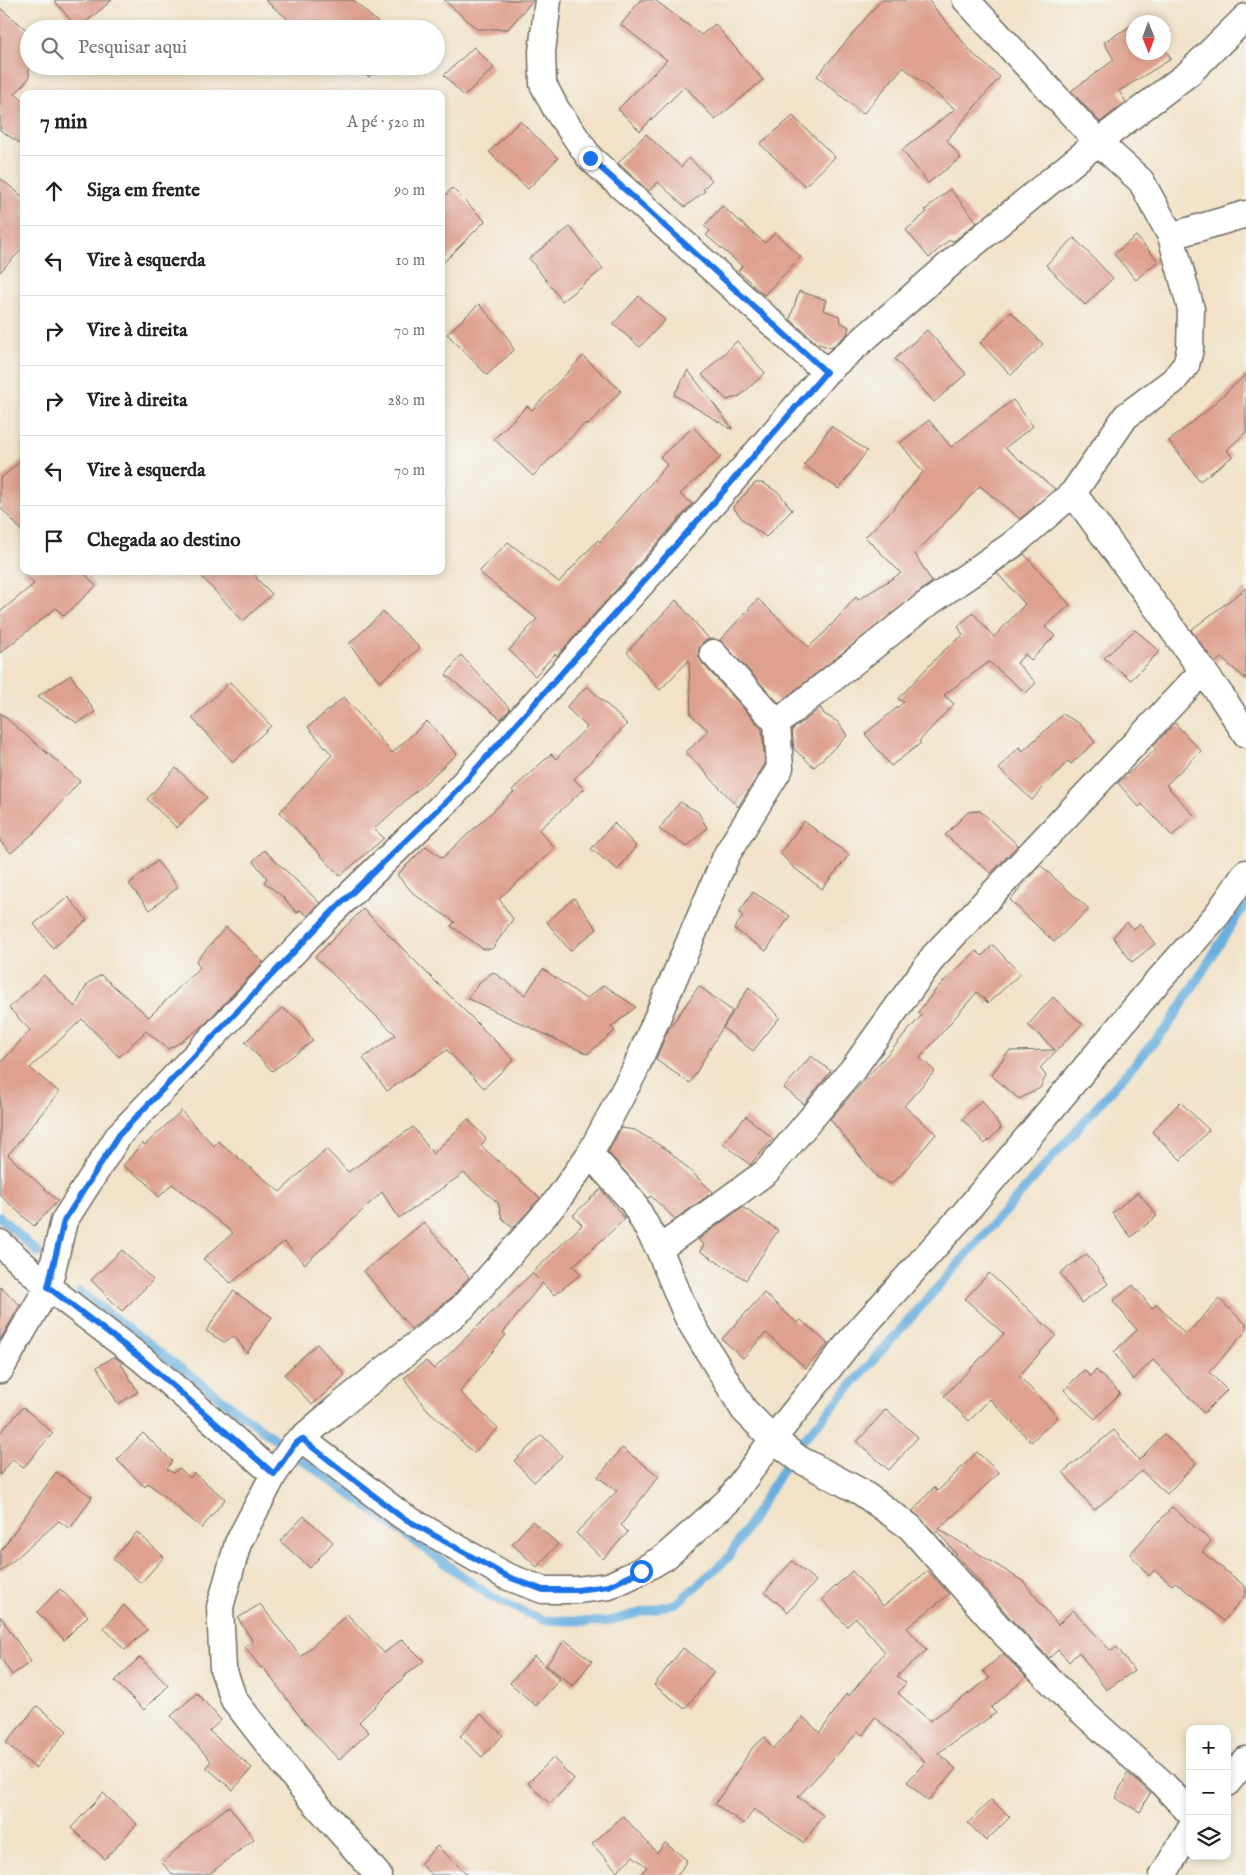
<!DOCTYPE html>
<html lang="pt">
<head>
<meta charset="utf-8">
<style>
	body { margin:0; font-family:"IM FELL English",serif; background:#f6f6f6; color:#202124 }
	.controls { position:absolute; right:15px; bottom:15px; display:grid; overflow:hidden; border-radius:10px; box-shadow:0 2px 8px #0003 }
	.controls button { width:45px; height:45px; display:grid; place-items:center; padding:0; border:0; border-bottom:1px solid #e0e0e0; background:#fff; color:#202124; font:25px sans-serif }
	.compass { position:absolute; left:1126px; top:15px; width:45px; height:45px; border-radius:50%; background:#fff; box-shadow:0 2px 8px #0003; rotate:179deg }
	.stop { position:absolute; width:15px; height:15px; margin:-11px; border:4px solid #1a73e8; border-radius:50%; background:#fff }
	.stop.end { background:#1a73e8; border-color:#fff; box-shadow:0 1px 5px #0008 }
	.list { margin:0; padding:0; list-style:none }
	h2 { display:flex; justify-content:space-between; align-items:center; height:65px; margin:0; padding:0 20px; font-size:21px }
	h2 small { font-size:16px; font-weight:400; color:#757577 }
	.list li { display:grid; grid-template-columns:32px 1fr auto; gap:15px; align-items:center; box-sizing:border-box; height:70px; padding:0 20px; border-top:1px solid #e0e0e0 }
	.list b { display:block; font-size:19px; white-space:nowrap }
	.list em { font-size:16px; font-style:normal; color:#757577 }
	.icon { flex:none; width:28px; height:28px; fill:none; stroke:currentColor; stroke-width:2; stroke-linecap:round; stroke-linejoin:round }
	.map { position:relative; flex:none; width:1246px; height:1875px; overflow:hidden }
	.search { position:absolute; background:#fff; box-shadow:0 2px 8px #0003; left:20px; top:20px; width:425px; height:55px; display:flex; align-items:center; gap:12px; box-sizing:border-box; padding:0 18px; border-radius:28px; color:#757577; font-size:19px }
	.panel { position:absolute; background:#fff; box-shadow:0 2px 8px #0003; left:20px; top:90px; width:425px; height:485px; border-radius:10px }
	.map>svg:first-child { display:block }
</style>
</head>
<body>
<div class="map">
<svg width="1246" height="1875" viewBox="0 0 1246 1875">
	<rect width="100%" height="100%" fill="#f6f6f2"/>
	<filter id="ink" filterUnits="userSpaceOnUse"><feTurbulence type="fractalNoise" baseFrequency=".02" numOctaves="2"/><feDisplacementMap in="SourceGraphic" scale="10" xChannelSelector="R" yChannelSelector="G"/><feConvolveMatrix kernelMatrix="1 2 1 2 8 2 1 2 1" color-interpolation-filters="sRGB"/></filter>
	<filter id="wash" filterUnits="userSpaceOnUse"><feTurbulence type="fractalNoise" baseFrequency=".0096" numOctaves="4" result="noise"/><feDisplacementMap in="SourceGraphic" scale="20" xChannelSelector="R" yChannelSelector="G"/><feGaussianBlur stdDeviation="1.12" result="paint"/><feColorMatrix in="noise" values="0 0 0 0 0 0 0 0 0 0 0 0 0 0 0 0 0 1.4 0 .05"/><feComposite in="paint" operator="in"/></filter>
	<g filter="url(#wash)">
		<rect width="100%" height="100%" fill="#f1e2c8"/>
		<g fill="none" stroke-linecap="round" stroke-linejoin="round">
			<path stroke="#68afdf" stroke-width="9" d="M 0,1217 L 38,1253
				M 80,1292 L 297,1456 L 490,1596 L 542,1620 L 604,1622 L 677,1603 L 728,1558 L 796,1448 L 1169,1025 L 1246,902"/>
		</g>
		<g id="blocks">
			<path fill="#dea08f" d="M 54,0 L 112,0 L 78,29 Z
				M 265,0 L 353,0 L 385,29 L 300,29 Z
				M 444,0 L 533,0 L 508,29 L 477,29 Z
				M 640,0 L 655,0 L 701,35 L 715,24 L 763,80 L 715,120 L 685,86 L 640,131 L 618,109 L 667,60 L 621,25 Z
				M 881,0 L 928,0 L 974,55 L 1000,77 L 947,140 L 961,158 L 928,183 L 902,150 L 955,109 L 903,67 L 863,114 L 817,76 Z
				M 0,8 L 29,32 L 29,78 L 15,94 L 24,101 L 24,146 L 0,130 Z
				M 1134,24 L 1134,52 L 1164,52 L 1164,47 L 1171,59 L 1119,91 L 1126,102 L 1100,122 L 1071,91 L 1114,60 L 1104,42 Z
				M 474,47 L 494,68 L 464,96 L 444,75 Z
				M 357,66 L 380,66 L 369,77 Z
				M 793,116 L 835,157 L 805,186 L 760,144 Z
				M 520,121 L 558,158 L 528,189 L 489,152 Z
				M 646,134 L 681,167 L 689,158 L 712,180 L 703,189 L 705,191 L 685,207 L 658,182 L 649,191 L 618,163 Z
				M 0,178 L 24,198 L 24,247 L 0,272 Z
				M 452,188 L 485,221 L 441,265 L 441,200 Z
				M 950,189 L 977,222 L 954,241 L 949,240 L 929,258 L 906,230 L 927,212 L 925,210 Z
				M 722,206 L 765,243 L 775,233 L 801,257 L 764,295 L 738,271 L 742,266 L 706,235 L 710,231 L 704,226 Z
				M 570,227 L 603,269 L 562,301 L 529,258 Z
				M 1136,236 L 1158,261 L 1136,280 L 1114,254 Z
				M 1074,238 L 1113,278 L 1085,305 L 1046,265 Z
				M 799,291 L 826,300 L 823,310 L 839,316 L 840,322 L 849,327 L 847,334 L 831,348 L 816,343 L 790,319 Z
				M 639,296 L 665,320 L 640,347 L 613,324 Z
				M 479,304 L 504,332 L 514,350 L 487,375 L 447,334 Z
				M 1011,312 L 1043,344 L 1011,375 L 980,343 Z
				M 927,330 L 966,374 L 934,402 L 895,359 Z
				M 737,341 L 765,373 L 740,396 L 727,400 L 702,375 Z
				M 583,356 L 621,391 L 587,426 L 585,423 L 533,476 L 494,439 L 527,406 L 532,410 Z
				M 688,370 L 732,428 L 731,429 L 674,395 Z
				M 1246,374 L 1246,432 L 1227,450 L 1232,457 L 1200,481 L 1169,441 L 1204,413 Z
				M 1013,400 L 1033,426 L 1005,448 L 1055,489 L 1020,519 L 980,486 L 915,554 L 932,582 L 779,703 L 720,640 L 758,599 L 809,647 L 825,632 L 856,597 L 858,600 L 901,573 L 865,537 L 894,508 L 923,472 L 900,443 L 929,420 L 951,447 Z
				M 831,426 L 867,451 L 839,489 L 804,465 Z
				M 693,427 L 721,457 L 680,494 L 692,504 L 557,656 L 555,654 L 535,676 L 509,650 L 537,619 L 479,572 L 508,542 L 559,582 L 598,540 L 600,542 L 667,465 L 660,457 Z
				M 24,458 L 24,533 L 0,507 L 0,479 Z
				M 755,483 L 763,483 L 779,493 L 792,510 L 766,537 L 743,520 L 733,507 Z
				M 1024,554 L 1070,605 L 1045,627 L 1055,636 L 1031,660 L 1025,654 L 1017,663 L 1036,683 L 1026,693 L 989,662 L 944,695 L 954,704 L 919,741 L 921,743 L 891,766 L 865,734 L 904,702 L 898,699 L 940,654 L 963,635 L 958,626 L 973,613 L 994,637 L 1025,604 L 997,573 Z
				M 22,571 L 82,571 L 96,586 L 64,616 L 56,608 L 0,653 L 0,612 L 34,584 Z
				M 196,571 L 254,571 L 257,579 L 272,594 L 243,621 Z
				M 1246,588 L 1246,679 L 1221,658 L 1215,663 L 1191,630 Z
				M 676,600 L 709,639 L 703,642 L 699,649 L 698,656 L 702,663 L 762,729 L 765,764 L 738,807 L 686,752 L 709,731 L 691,715 L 689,660 L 660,690 L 627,652 Z
				M 383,612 L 420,648 L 380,682 L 349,644 Z
				M 1135,630 L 1160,651 L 1131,680 L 1104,658 Z
				M 461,655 L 510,709 L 501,719 L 446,675 Z
				M 71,675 L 95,712 L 77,723 L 38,696 Z
				M 230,682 L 271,726 L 233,762 L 192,718 Z
				M 587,686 L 627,724 L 574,779 L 584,789 L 539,830 L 555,848 L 499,899 L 513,919 L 492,949 L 483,949 L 451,926 L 455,922 L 415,895 L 397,875 L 426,846 L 442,858 L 514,792 L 512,790 L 551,754 L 556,759 L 587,727 L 566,707 Z
				M 344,697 L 392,753 L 427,721 L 457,754 L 374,829 L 384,838 L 340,876 L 280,812 L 332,755 L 308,727 Z
				M 821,708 L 824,714 L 838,722 L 847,736 L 814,767 L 794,749 L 792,730 Z
				M 0,713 L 80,781 L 35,832 L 11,853 L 0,841 Z
				M 1063,714 L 1080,724 L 1095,742 L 1071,764 L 1068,761 L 1032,800 L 999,769 L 1019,747 L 1023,751 Z
				M 1175,723 L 1201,751 L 1166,785 L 1194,815 L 1172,836 L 1142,804 L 1139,807 L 1118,783 L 1156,749 L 1153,746 Z
				M 176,768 L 207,797 L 177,828 L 147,799 Z
				M 680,802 L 698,812 L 707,828 L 687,847 L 659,829 Z
				M 980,811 L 1018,845 L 991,873 L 945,835 L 968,812 Z
				M 804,821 L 849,855 L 822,889 L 793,867 L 780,853 Z
				M 614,823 L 636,846 L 618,870 L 591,849 Z
				M 264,850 L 320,903 L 308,916 L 300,910 L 297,913 L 282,896 L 264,882 L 267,878 L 253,861 Z
				M 157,861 L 178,887 L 150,910 L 129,884 Z
				M 1040,865 L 1089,909 L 1054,942 L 1010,900 Z
				M 753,892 L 790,916 L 766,951 L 734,929 L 743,916 L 739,912 Z
				M 68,897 L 87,920 L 53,948 L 34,924 Z
				M 574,898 L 597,929 L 570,951 L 547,922 Z
				M 363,909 L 514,1060 L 484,1088 L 447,1050 L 387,1091 L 363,1058 L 396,1035 L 315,957 Z
				M 1127,922 L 1133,929 L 1140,924 L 1155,944 L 1132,962 L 1113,937 Z
				M 226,927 L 263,962 L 205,1024 L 181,1042 L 168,1049 L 146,1031 L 119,1057 L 82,1019 L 30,1068 L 59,1092 L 8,1155 L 58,1201 L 34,1226 L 0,1195 L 0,1064 L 30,1030 L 9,1008 L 44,975 L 75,1007 L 88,983 L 101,975 L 149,1017 L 200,967 L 196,961 Z
				M 993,945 L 1020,974 L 988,1003 L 977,992 L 920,1058 L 935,1071 L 904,1106 L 936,1134 L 900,1176 L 890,1184 L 876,1176 L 830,1119 L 922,1015 L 918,1012 L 938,987 L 976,951 L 982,956 Z
				M 543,969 L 586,999 L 604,985 L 636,1007 L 611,1027 L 615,1031 L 587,1054 L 467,998 L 481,981 L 493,972 L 525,995 Z
				M 699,986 L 732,1011 L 690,1083 L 656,1060 L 668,1030 Z
				M 749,987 L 780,1017 L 753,1051 L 723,1028 Z
				M 1053,997 L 1082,1024 L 1040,1068 L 1046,1076 L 1040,1088 L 1019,1099 L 991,1075 L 1009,1051 L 1055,1050 L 1028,1025 Z
				M 282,1008 L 300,1021 L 313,1041 L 272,1071 L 245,1042 Z
				M 811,1056 L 831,1071 L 804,1104 L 784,1088 Z
				M 982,1100 L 1001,1128 L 985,1144 L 962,1119 Z
				M 1180,1102 L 1209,1130 L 1181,1160 L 1152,1132 Z
				M 181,1111 L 214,1146 L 218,1141 L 280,1192 L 326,1149 L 348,1172 L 413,1127 L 433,1154 L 468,1119 L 486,1139 L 481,1146 L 540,1198 L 513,1228 L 502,1218 L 498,1203 L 464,1173 L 399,1218 L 382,1192 L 305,1264 L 284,1242 L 231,1283 L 203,1259 L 233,1233 L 172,1184 L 159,1197 L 145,1181 L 123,1166 L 142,1143 L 145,1145 Z
				M 746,1116 L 773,1139 L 750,1165 L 723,1143 Z
				M 621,1128 L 635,1130 L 669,1151 L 713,1192 L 675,1219 L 651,1196 L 648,1198 L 608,1152 Z
				M 601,1189 L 625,1219 L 573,1266 L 581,1274 L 554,1295 L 542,1283 L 503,1333 L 506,1335 L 460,1392 L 498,1428 L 474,1453 L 427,1409 L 404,1378 L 426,1361 L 434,1369 L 532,1273 L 538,1279 L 532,1273 L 582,1225 L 573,1215 Z
				M 1138,1192 L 1157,1216 L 1131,1237 L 1112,1213 Z
				M 742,1207 L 778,1230 L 746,1280 L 700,1251 L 704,1245 L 698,1240 Z
				M 424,1222 L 469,1277 L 452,1297 L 411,1329 L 364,1271 Z
				M 122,1250 L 153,1280 L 122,1311 L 91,1280 Z
				M 1087,1254 L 1108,1284 L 1081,1303 L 1060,1273 Z
				M 989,1273 L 1056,1335 L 1019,1376 L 1058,1417 L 1031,1442 L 990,1399 L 969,1421 L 944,1396 L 1004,1334 L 965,1299 Z
				M 1133,1285 L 1152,1309 L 1157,1304 L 1186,1335 L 1219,1299 L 1246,1324 L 1246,1331 L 1209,1372 L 1227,1390 L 1204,1413 L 1153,1360 L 1133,1380 L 1114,1352 L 1137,1330 L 1113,1301 Z
				M 0,1287 L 20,1305 L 0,1340 Z
				M 233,1291 L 272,1317 L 247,1353 L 234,1336 L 224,1342 L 206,1331 Z
				M 764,1293 L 797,1323 L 801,1320 L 828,1344 L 806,1368 L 766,1333 L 743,1358 L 722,1339 Z
				M 317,1344 L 345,1375 L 312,1405 L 284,1374 Z
				M 114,1357 L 119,1360 L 138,1392 L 118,1404 L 97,1367 Z
				M 1084,1370 L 1090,1376 L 1096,1370 L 1120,1393 L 1095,1419 L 1064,1390 Z
				M 23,1407 L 53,1433 L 23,1468 L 13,1459 L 0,1475 L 0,1433 Z
				M 886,1409 L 918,1437 L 889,1470 L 857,1442 Z
				M 1114,1430 L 1139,1460 L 1164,1434 L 1196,1463 L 1167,1494 L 1142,1471 L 1094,1510 L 1063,1472 Z
				M 143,1433 L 172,1461 L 167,1469 L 173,1473 L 179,1468 L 190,1478 L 194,1473 L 225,1499 L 202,1528 L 148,1483 L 145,1487 L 117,1460 Z
				M 542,1435 L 562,1456 L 534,1482 L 514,1461 Z
				M 622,1448 L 659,1476 L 621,1525 L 628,1532 L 603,1559 L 576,1533 L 617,1491 L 598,1477 Z
				M 977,1452 L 999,1473 L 939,1529 L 1024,1582 L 1058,1625 L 1073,1610 L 1111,1651 L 1117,1647 L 1134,1671 L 1106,1690 L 1079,1652 L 1069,1662 L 1058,1650 L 1049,1658 L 1010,1618 L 937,1531 L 935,1533 L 913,1511 L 934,1487 L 938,1491 Z
				M 56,1472 L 92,1497 L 70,1529 L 59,1521 L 0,1572 L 0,1552 Z
				M 1172,1507 L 1211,1541 L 1202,1552 L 1246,1587 L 1246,1594 L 1224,1621 L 1175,1582 L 1172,1585 L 1154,1570 L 1149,1576 L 1130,1554 Z
				M 304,1516 L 333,1542 L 310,1568 L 280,1541 Z
				M 532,1521 L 558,1544 L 537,1567 L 512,1544 Z
				M 137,1532 L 164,1557 L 141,1583 L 113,1559 Z
				M 792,1561 L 816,1581 L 788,1612 L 765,1592 Z
				M 852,1571 L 883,1606 L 928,1571 L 949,1594 L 907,1628 L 927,1650 L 897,1676 L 906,1683 L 898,1693 L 930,1721 L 990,1678 L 983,1671 L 1003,1654 L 1026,1677 L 991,1708 L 996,1713 L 938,1753 L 956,1769 L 928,1801 L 907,1782 L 925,1762 L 875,1717 L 863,1735 L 858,1732 L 798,1797 L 823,1815 L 804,1843 L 754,1809 L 744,1824 L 715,1804 L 753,1747 L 765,1737 L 773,1749 L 803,1717 L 820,1733 L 846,1694 L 849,1696 L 885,1652 L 856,1618 L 847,1626 L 822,1599 Z
				M 60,1589 L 88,1616 L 64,1640 L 37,1612 Z
				M 260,1604 L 301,1657 L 347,1614 L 384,1653 L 402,1639 L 424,1661 L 406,1675 L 359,1722 L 369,1732 L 339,1760 L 304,1722 L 263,1667 L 261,1668 L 245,1647 L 253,1642 L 238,1618 Z
				M 124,1605 L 147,1630 L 125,1650 L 104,1628 Z
				M 0,1616 L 31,1662 L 12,1675 L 0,1657 Z
				M 565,1640 L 592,1661 L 573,1686 L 546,1665 Z
				M 683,1648 L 714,1672 L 685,1709 L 654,1685 Z
				M 534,1656 L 560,1679 L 536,1706 L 510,1683 Z
				M 140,1657 L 168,1686 L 144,1710 L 115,1681 Z
				M 197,1693 L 221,1720 L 209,1731 L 252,1768 L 233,1790 L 206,1767 L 211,1761 L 171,1716 Z
				M 37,1706 L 67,1731 L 35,1768 L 6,1743 Z
				M 481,1714 L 503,1735 L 482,1757 L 460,1736 Z
				M 553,1758 L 574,1779 L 550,1804 L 528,1783 Z
				M 1128,1773 L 1150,1793 L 1140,1812 L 1115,1798 Z
				M 103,1793 L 137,1824 L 105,1859 L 71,1828 Z
				M 991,1800 L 1010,1817 L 986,1841 L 968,1823 Z
				M 229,1806 L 254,1839 L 208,1875 L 173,1875 L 162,1863 L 194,1833 Z
				M 623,1816 L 657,1853 L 665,1843 L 687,1860 L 678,1875 L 640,1875 L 647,1867 L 633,1856 L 617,1871 L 592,1844 Z
				M 437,1846 L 468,1875 L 432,1875 L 420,1864 Z"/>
		</g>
	</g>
	<g filter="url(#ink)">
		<use href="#blocks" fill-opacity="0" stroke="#706b62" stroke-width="1"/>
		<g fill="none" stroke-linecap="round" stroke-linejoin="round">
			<defs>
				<path id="minor" d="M 548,0 L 542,52 L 543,84 L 556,109 L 590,158 L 826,372
					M 966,0 L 1098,142 L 1141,181 L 1171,236 L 1191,309 L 1190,349 L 1186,365 L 1173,381 L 1126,416 L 1073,493 L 1222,697 L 1246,734
					M 1171,236 L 1246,214
					M 713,653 L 777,723
					M 590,1154 L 633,1202 L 659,1249 L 688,1318 L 744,1410 L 773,1439 L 799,1459 L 861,1492 L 910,1527 L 999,1628 L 1069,1700 L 1162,1783 L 1190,1813
					M 0,1243 L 48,1287 L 142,1359 L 274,1474
					M 659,1249 L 766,1172 L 853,1069 L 934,956 L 1203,671
					M 0,1370 L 48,1287 L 64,1221 L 119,1135 L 330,914 L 452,796 L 716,500 L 826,372 L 959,256 L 1098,142 L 1189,73 L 1246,17
					M 302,1439 L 401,1515 L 506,1576 L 543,1590 L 577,1590 L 609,1586 L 641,1571 L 665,1557 L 729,1500 L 773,1439 L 851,1340 L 963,1215 L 1151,989 L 1217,915 L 1246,873
					M 1227,1783 L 1246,1760
					M 378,1875 L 304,1790 L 234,1700 L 223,1669 L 220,1607 L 238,1543 L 274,1474 L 294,1445 L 337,1408 L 462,1308 L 556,1202 L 590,1154 L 634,1072 L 727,854 L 780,768 L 777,723 L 924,606 L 1012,545 L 1073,493
					M 1163,1875 L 1190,1830"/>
			</defs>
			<use href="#minor" stroke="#706b62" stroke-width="29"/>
			<use href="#minor" stroke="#fff" stroke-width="26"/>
		</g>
	</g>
	<g fill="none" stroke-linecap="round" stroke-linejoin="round" filter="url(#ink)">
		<path stroke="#1a73e8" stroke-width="6" d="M 590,158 L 826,372 L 716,500 L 452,796 L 330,914 L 119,1135 L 64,1221 L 48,1287 L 142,1359 L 274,1474 L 294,1445 L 302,1439 L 400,1516 L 506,1576 L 543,1590 L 577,1590 L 609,1586 L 641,1571"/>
	</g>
</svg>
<div class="controls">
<button>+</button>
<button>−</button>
<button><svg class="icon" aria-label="layers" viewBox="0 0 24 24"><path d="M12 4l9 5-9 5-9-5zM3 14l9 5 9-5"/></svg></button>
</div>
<svg class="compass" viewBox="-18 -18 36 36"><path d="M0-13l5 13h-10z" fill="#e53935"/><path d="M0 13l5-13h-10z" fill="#757577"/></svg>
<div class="stop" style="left:641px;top:1571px"></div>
<div class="stop end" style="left:590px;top:158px"></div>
<div class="search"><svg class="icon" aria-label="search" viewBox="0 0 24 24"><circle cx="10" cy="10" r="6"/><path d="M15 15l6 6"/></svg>Pesquisar aqui</div>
<section class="panel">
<h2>7 min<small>A pé · 520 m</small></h2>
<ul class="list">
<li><svg class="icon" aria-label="ahead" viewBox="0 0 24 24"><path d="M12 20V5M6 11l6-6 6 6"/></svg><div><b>Siga em frente</b></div><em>90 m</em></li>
<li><svg class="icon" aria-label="left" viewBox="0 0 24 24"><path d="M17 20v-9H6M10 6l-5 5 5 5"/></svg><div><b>Vire à esquerda</b></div><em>10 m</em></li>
<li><svg class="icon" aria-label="right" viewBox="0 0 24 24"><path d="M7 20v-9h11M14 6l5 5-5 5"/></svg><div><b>Vire à direita</b></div><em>70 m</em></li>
<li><svg class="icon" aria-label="right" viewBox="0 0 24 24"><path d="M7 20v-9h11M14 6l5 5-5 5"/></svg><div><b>Vire à direita</b></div><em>280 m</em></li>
<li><svg class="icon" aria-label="left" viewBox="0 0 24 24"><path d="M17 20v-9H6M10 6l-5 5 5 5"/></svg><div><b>Vire à esquerda</b></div><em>70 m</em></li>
<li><svg class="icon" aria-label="arrive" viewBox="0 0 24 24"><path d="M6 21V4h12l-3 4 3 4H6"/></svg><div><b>Chegada ao destino</b></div></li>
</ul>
</section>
</div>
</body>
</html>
